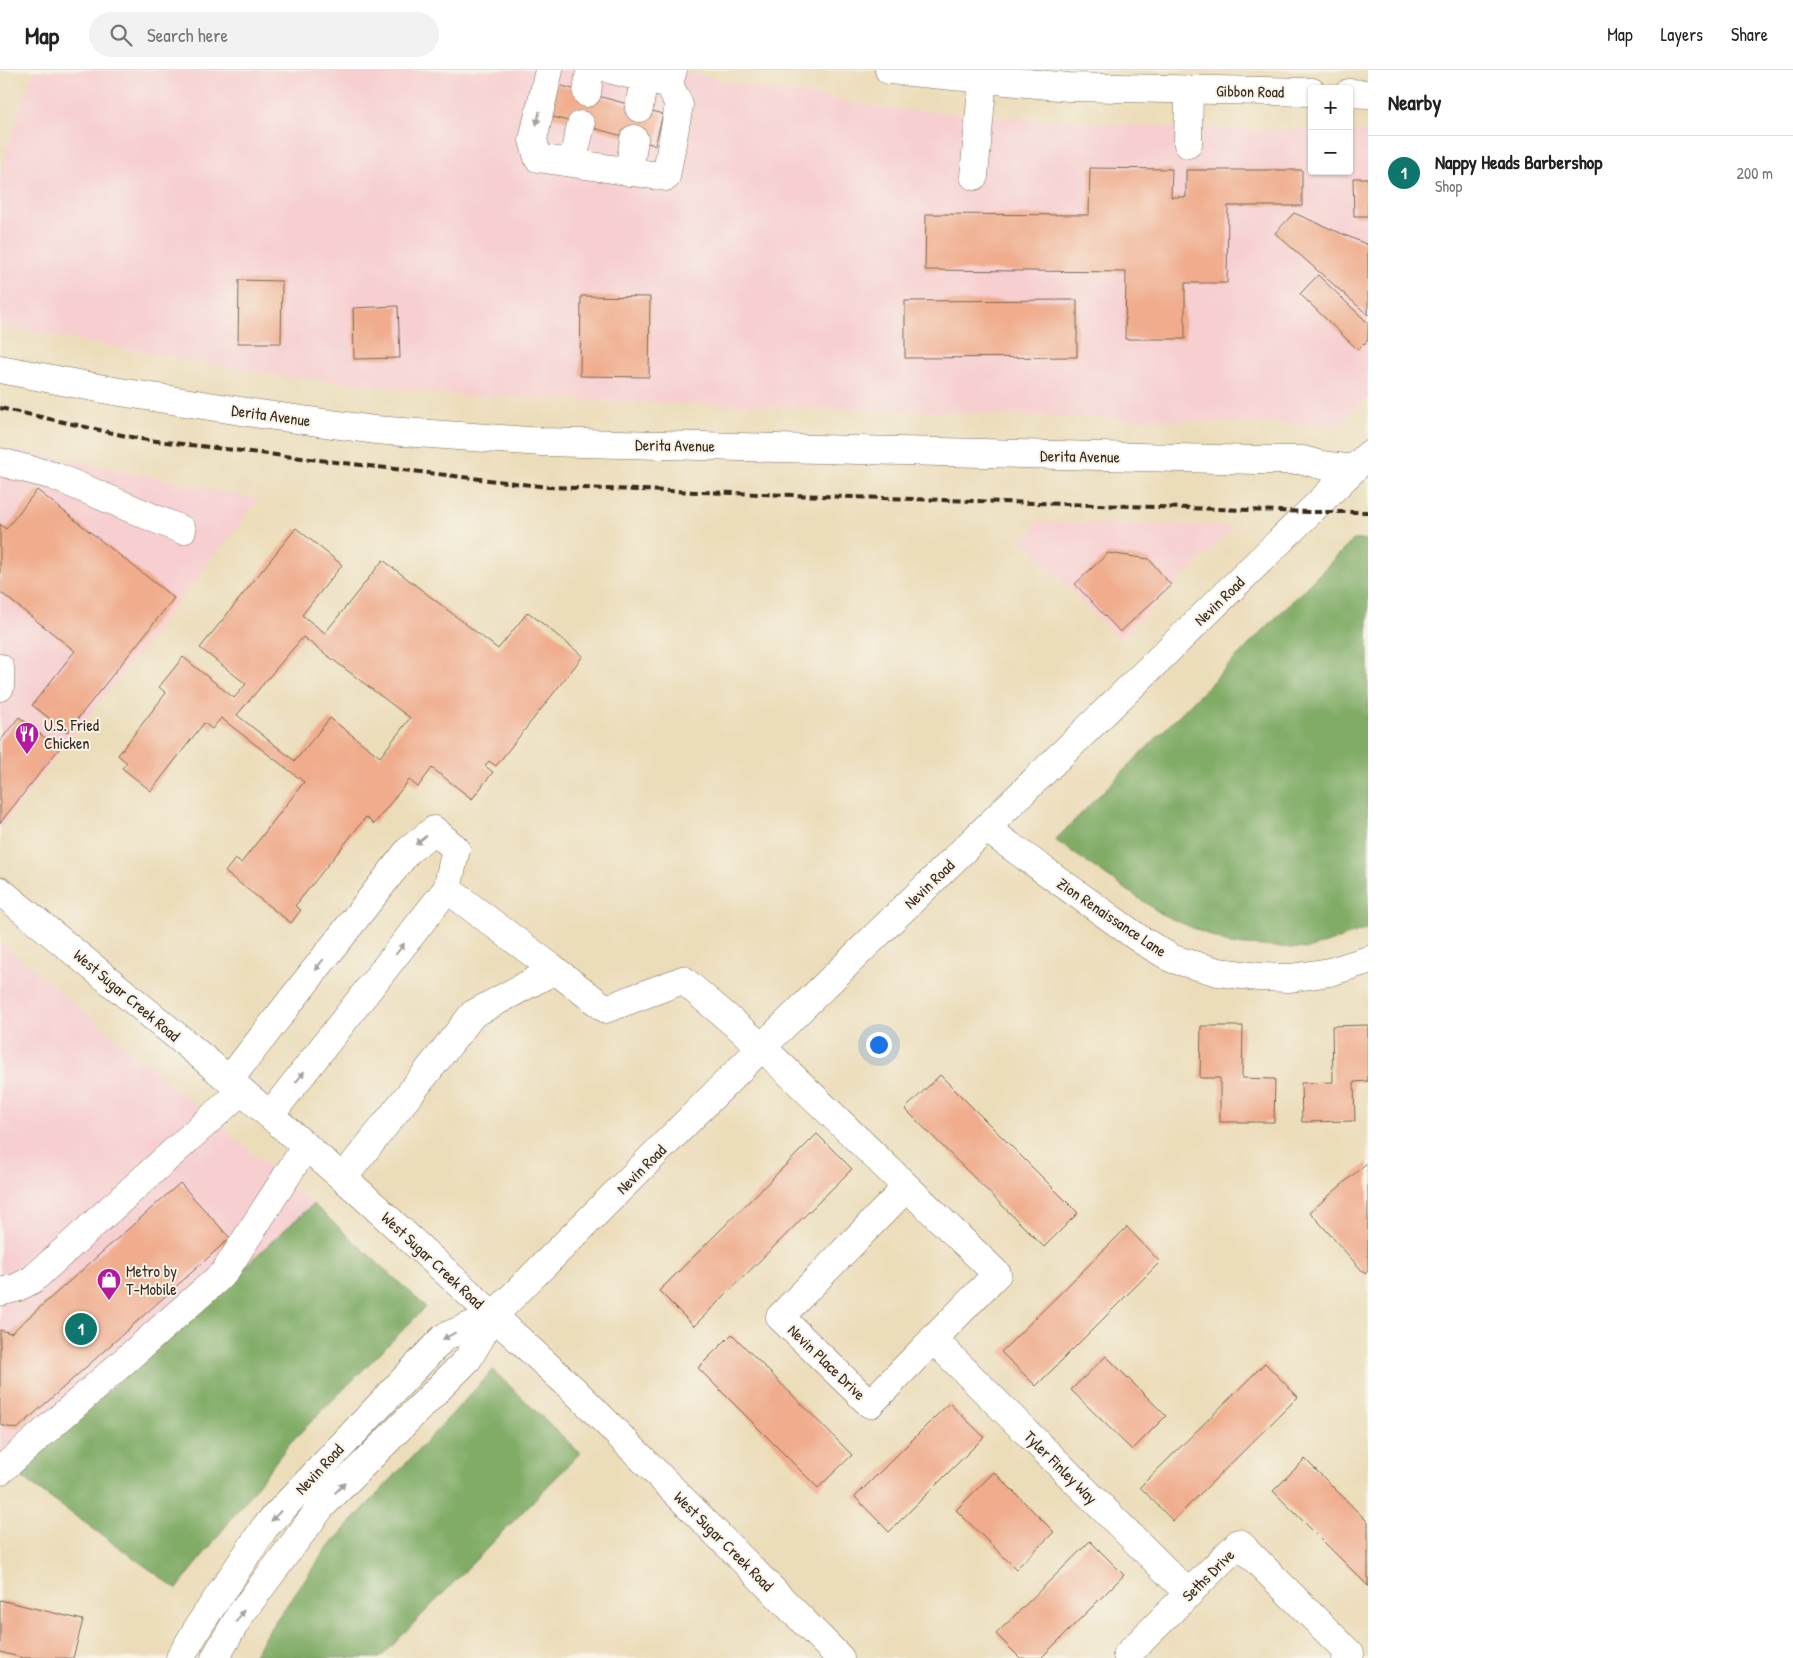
<!DOCTYPE html>
<html lang="en">
<head>
<meta charset="utf-8">
<style>
	body { margin:0; font-family:"Patrick Hand",sans-serif; background:#f2f2f2; color:#222 }
	.controls { position:absolute; right:15px; top:15px; display:grid; overflow:hidden; border-radius:5px; box-shadow:0 1px 4px #0004 }
	.controls button { width:45px; height:45px; display:grid; place-items:center; padding:0; border:0; border-bottom:1px solid #e0e0e0; background:#fff; color:#222; font:25px sans-serif }
	.you { position:absolute; left:878px; top:974px; width:18px; height:18px; margin:-12px; border:4px solid #fff; border-radius:50%; background:#1a73e8; box-shadow:0 0 0 8px #1a73e833 }
	.badge { display:grid; place-items:center; width:32px; height:32px; border-radius:50%; background:#0f766e; color:#fff; font-size:16px; font-weight:700 }
	.pin { position:absolute; translate:-50% -50%; border:2px solid #fff; box-shadow:0 1px 5px #0006 }
	.list { margin:0; padding:0; list-style:none }
	h2 { display:flex; justify-content:space-between; align-items:center; height:65px; margin:0; padding:0 20px; font-size:21px }
	h2 small { font-size:16px; font-weight:400; color:#767676 }
	.list li { display:grid; grid-template-columns:32px 1fr auto; gap:15px; align-items:center; box-sizing:border-box; height:75px; padding:0 20px; border-top:1px solid #e0e0e0 }
	.list b { display:block; font-size:19px; white-space:nowrap }
	.list p { margin:0; font-size:16px; white-space:nowrap; color:#767676 }
	.list em { font-size:16px; font-style:normal; color:#767676 }
	.icon { flex:none; width:28px; height:28px; fill:none; stroke:currentColor; stroke-width:2; stroke-linecap:round; stroke-linejoin:round }
	.map { position:relative; flex:none; width:1368px; height:1588px; overflow:hidden }
	header { display:flex; align-items:center; gap:30px; box-sizing:border-box; height:70px; padding:0 25px; background:#fff; border-bottom:1px solid #e0e0e0 }
	header strong { font-size:24px }
	nav { display:flex; gap:28px; margin-inline-start:auto; font-size:18px }
	.search { width:350px; height:45px; background:#f2f2f2; display:flex; align-items:center; gap:12px; box-sizing:border-box; padding:0 18px; border-radius:28px; color:#767676; font-size:19px }
	main { display:flex }
	aside { flex:1; background:#fff }
	.map>svg:first-child { display:block }
</style>
</head>
<body>
<header>
<strong>Map</strong>
<div class="search"><svg class="icon" aria-label="search" viewBox="0 0 24 24"><circle cx="10" cy="10" r="6"/><path d="M15 15l6 6"/></svg>Search here</div>
<nav><a>Map</a><a>Layers</a><a>Share</a></nav>
</header>
<main>
<div class="map">
<svg width="1368" height="1588" viewBox="0 0 1368 1588">
	<rect width="100%" height="100%" fill="#f7f3e8"/>
	<filter id="ink" filterUnits="userSpaceOnUse"><feTurbulence type="fractalNoise" baseFrequency=".02" numOctaves="2"/><feDisplacementMap in="SourceGraphic" scale="10" xChannelSelector="R" yChannelSelector="G"/><feConvolveMatrix kernelMatrix="1 2 1 2 8 2 1 2 1" color-interpolation-filters="sRGB"/></filter>
	<filter id="wash" filterUnits="userSpaceOnUse"><feTurbulence type="fractalNoise" baseFrequency=".0096" numOctaves="4" result="noise"/><feDisplacementMap in="SourceGraphic" scale="20" xChannelSelector="R" yChannelSelector="G"/><feGaussianBlur stdDeviation="1.12" result="paint"/><feColorMatrix in="noise" values="0 0 0 0 0 0 0 0 0 0 0 0 0 0 0 0 0 1.4 0 .05"/><feComposite in="paint" operator="in"/></filter>
	<g filter="url(#wash)">
		<rect width="100%" height="100%" fill="#ecddba"/>
		<path fill="#f7cfd1" d="M 35,0 L 676,0 L 721,10 L 892,39 L 1158,57 L 1312,60 L 1312,101 L 1349,101 L 1349,61 L 1368,61 L 1368,327 L 1338,356 L 469,326 L 264,304 L 0,256 L 0,100 L 31,5 Z
			M 0,376 L 259,429 L 0,759 Z
			M 1037,452 L 1235,456 L 1119,570 L 1024,472 Z
			M 0,871 L 313,1134 L 0,1419 Z"/>
		<path fill="#80ac66" stroke="#5e6b42" d="M 1353,470 L 1368,470 L 1368,859 L 1308,879 L 1230,874 L 1163,845 L 1055,770 Z
			M 313,1134 L 426,1237 L 290,1373 L 177,1519 L 17,1404 Z
			M 493,1300 L 580,1383 L 380,1588 L 252,1588 L 267,1563 L 327,1478 Z"/>
		<g id="blocks">
			<path fill="#f0ac8c" fill-rule="evenodd" d="M 555,14 L 663,44 L 655,75 L 546,45 Z
				M 1090,98 L 1172,99 L 1171,127 L 1186,127 L 1186,100 L 1302,100 L 1302,136 L 1228,136 L 1227,213 L 1185,213 L 1185,269 L 1125,269 L 1126,202 L 925,200 L 926,144 L 1089,145 Z
				M 1353,108 L 1368,108 L 1368,146 L 1354,146 Z
				M 1294,143 L 1368,175 L 1368,245 L 1275,163 Z
				M 1318,205 L 1368,253 L 1368,270 L 1358,280 L 1300,224 Z
				M 239,210 L 282,211 L 281,273 L 238,273 Z
				M 581,226 L 650,227 L 649,307 L 580,306 Z
				M 1077,230 L 1077,287 L 905,288 L 905,231 Z
				M 398,236 L 400,288 L 354,289 L 353,238 Z
				M 37,420 L 174,528 L 67,662 L 32,635 L 75,581 L 0,522 L 0,454 L 6,459 Z
				M 296,458 L 342,495 L 302,545 L 325,563 L 383,490 L 498,579 L 528,542 L 583,586 L 496,696 L 489,691 L 485,696 L 493,702 L 472,729 L 432,698 L 418,717 L 409,710 L 374,754 L 366,747 L 295,836 L 301,840 L 291,853 L 225,802 L 235,789 L 241,793 L 304,712 L 221,648 L 212,659 L 204,653 L 151,721 L 122,698 L 127,693 L 118,685 L 166,623 L 159,617 L 183,587 L 234,628 L 246,614 L 200,578 ZM 303,567 L 410,648 L 380,687 L 330,648 L 295,691 L 237,645 Z
				M 1108,483 L 1149,489 L 1171,515 L 1120,562 L 1075,514 Z
				M 19,647 L 59,679 L 0,753 L 0,671 Z
				M 1368,955 L 1368,1011 L 1354,1012 L 1355,1051 L 1302,1052 L 1301,1013 L 1333,1012 L 1332,956 Z
				M 1201,956 L 1243,956 L 1242,1008 L 1275,1009 L 1274,1052 L 1220,1052 L 1220,1008 L 1200,1008 Z
				M 940,1005 L 1078,1143 L 1044,1177 L 905,1039 Z
				M 817,1064 L 852,1099 L 694,1256 L 659,1221 Z
				M 1368,1092 L 1368,1201 L 1365,1204 L 1310,1142 Z
				M 180,1113 L 230,1168 L 17,1359 L 0,1355 L 0,1260 L 11,1263 Z
				M 1127,1157 L 1160,1192 L 1036,1316 L 1001,1282 Z
				M 732,1264 L 852,1385 L 818,1418 L 698,1298 Z
				M 1106,1286 L 1166,1346 L 1132,1380 L 1071,1320 Z
				M 1265,1293 L 1298,1327 L 1173,1451 L 1140,1417 Z
				M 949,1333 L 984,1367 L 889,1462 L 855,1427 Z
				M 1305,1389 L 1368,1452 L 1368,1516 L 1273,1421 Z
				M 994,1402 L 1054,1462 L 1016,1499 L 956,1440 Z
				M 1090,1471 L 1124,1505 L 1041,1588 L 1020,1588 L 996,1564 Z
				M 0,1530 L 83,1550 L 73,1588 L 23,1588 L 0,1582 Z"/>
		</g>
	</g>
	<g filter="url(#ink)">
		<use href="#blocks" fill-opacity="0" stroke="#796955" stroke-width="1"/>
		<g fill="none" stroke-linecap="round" stroke-linejoin="round">
			<defs>
				<path id="minor" d="M 549,0 L 533,70 L 538,88 L 666,107 L 679,35 L 669,14 L 673,0
					M 612,0 L 669,14
					M 587,23 L 590,0
					M 639,38 L 644,8
					M 1188,74 L 1189,20
					M 572,93 L 581,55
					M 629,102 L 634,69
					M 974,106 L 983,9
					M 0,299 L 114,321 L 260,344 L 375,360 L 542,372 L 1258,390 L 1303,390 L 1321,395 L 1354,399
					M 0,392 L 54,406 L 182,460
					M 0,598 L 0,617
					M 987,759 L 1141,870 L 1173,889 L 1218,902 L 1259,907 L 1290,908 L 1330,902 L 1368,890
					M 447,819 L 555,900
					M 229,1010 L 408,781 L 434,760 L 456,779 L 447,819 L 270,1045
					M 343,1108 L 473,944 L 555,900 L 606,939 L 683,910 L 762,977 L 997,1204 L 870,1334 L 780,1247 L 907,1117
					M 0,1222 L 16,1218 L 32,1210 L 241,1021
					M 933,1269 L 1189,1524
					M 0,1401 L 224,1203 L 306,1076
					M 1129,1588 L 1127,1585 L 1239,1473 L 1350,1584 L 1346,1588"/>
				<path id="major" d="M 889,0 L 1069,17 L 1312,22
					M 1349,23 L 1368,24
					M 0,821 L 201,986 L 358,1121 L 576,1322 L 840,1588
					M 180,1588 L 200,1554 L 265,1457 L 444,1267 L 493,1246
					M 215,1588 L 240,1545 L 321,1437 L 468,1289 L 493,1246 L 762,977 L 1368,385"/>
			</defs>
			<use href="#minor" stroke="#796955" stroke-width="29"/>
			<use href="#major" stroke="#796955" stroke-width="29"/>
			<use href="#minor" stroke="#fff" stroke-width="28"/>
			<use href="#major" stroke="#fff" stroke-width="28"/>
			<path stroke="#3b2a1e" stroke-width="4" stroke-dasharray="8 4" stroke-linecap="butt" d="M 0,338 L 140,369 L 548,417 L 1309,442 L 1368,442"/>
		</g>
		<defs><path id="oneway-solid" d="M-6-.8H1V-3.2L6.5 0L1 3.2V.8H-6Z" transform="scale(1.25)"/></defs>
		<g fill="#a79f9a">
			<use href="#oneway-solid" transform="translate(538 48) rotate(103)"/>
			<use href="#oneway-solid" transform="translate(421 770) rotate(141)"/>
			<use href="#oneway-solid" transform="translate(400 879) rotate(-52)"/>
			<use href="#oneway-solid" transform="translate(319 895) rotate(128)"/>
			<use href="#oneway-solid" transform="translate(300 1007) rotate(-52)"/>
			<use href="#oneway-solid" transform="translate(449 1266) rotate(152)"/>
			<use href="#oneway-solid" transform="translate(340 1418) rotate(-45)"/>
			<use href="#oneway-solid" transform="translate(276 1446) rotate(133)"/>
			<use href="#oneway-solid" transform="translate(240 1546) rotate(-57)"/>
		</g>
	</g>
	<defs>
		<symbol id="restaurant-pin" viewBox="-11 -11 22 30"><path d="M0 17L-7.5 6A9.5 9.5 0 1 1 7.5 6Z" fill="#b5179e" stroke="#f7f3e8"/><path d="M-5-6h1v4h1v-4h1v4h1v-4h1v5L-1.5 .5V6h-2V.5L-5-1ZM5-6V6H3V1.5H1.5Q1.5-4 5-6Z" fill="#fff"/></symbol>
		<symbol id="shop-pin" viewBox="-11 -11 22 30"><path d="M0 17L-7.5 6A9.5 9.5 0 1 1 7.5 6Z" fill="#b5179e" stroke="#f7f3e8"/><path d="M-5-2.5h2.3a2.7 3.5 0 0 1 5.4 0H5L5.5 6h-11ZM-1.5-2.5h3a1.5 2.3 0 0 0-3 0Z" fill="#fff"/></symbol>
	</defs>
	<g fill-rule="evenodd">
		<use href="#restaurant-pin" x="13" y="650" width="28" height="38"/>
		<use href="#shop-pin" x="95" y="1196" width="28" height="38"/>
	</g>
	<g text-anchor="middle" stroke-width="4" stroke-linejoin="round" paint-order="stroke">
		<g font-size="16" fill="#3b2a1e" stroke="#f7f3e8">
			<text transform="translate(1250 21) rotate(1)" y="6">Gibbon Road</text>
			<text transform="translate(271 345) rotate(8)" y="6">Derita Avenue</text>
			<text transform="translate(675 375) rotate(1)" y="6">Derita Avenue</text>
			<text transform="translate(1080 386) rotate(1)" y="6">Derita Avenue</text>
			<text transform="translate(1219 531) rotate(-44)" y="6">Nevin Road</text>
			<text transform="translate(929 814) rotate(-44)" y="6">Nevin Road</text>
			<text transform="translate(1112 847) rotate(34)" y="6">Zion Renaissance Lane</text>
			<text transform="translate(127 925) rotate(40)" y="6">West Sugar Creek Road</text>
			<text transform="translate(641 1099) rotate(-45)" y="6">Nevin Road</text>
			<text transform="translate(433 1190) rotate(43)" y="6">West Sugar Creek Road</text>
			<text transform="translate(827 1292) rotate(44)" y="6">Nevin Place Drive</text>
			<text transform="translate(1061 1397) rotate(45)" y="6">Tyler Finley Way</text>
			<text transform="translate(319 1399) rotate(-47)" y="6">Nevin Road</text>
			<text transform="translate(724 1471) rotate(45)" y="6">West Sugar Creek Road</text>
			<text transform="translate(1208 1505) rotate(-45)" y="6">Seths Drive</text>
		</g>
		<g font-size="16" fill="#3b2a1e" stroke="#f7f3e8" text-anchor="start">
			<text x="44" y="661">U.S. Fried<tspan x="44" dy="18">Chicken</tspan></text>
			<text x="126" y="1207">Metro by<tspan x="126" dy="18">T-Mobile</tspan></text>
		</g>
	</g>
</svg>
<div class="controls">
<button>+</button>
<button>−</button>
</div>
<div class="you"></div>
<div class="pin badge" style="left:81px;top:1259px">1</div>
</div>
<aside>
<h2>Nearby<small></small></h2>
<ul class="list">
<li><span class="badge">1</span><div><b>Nappy Heads Barbershop</b><p>Shop</p></div><em>200 m</em></li>
</ul>
</aside>
</main>
</body>
</html>
